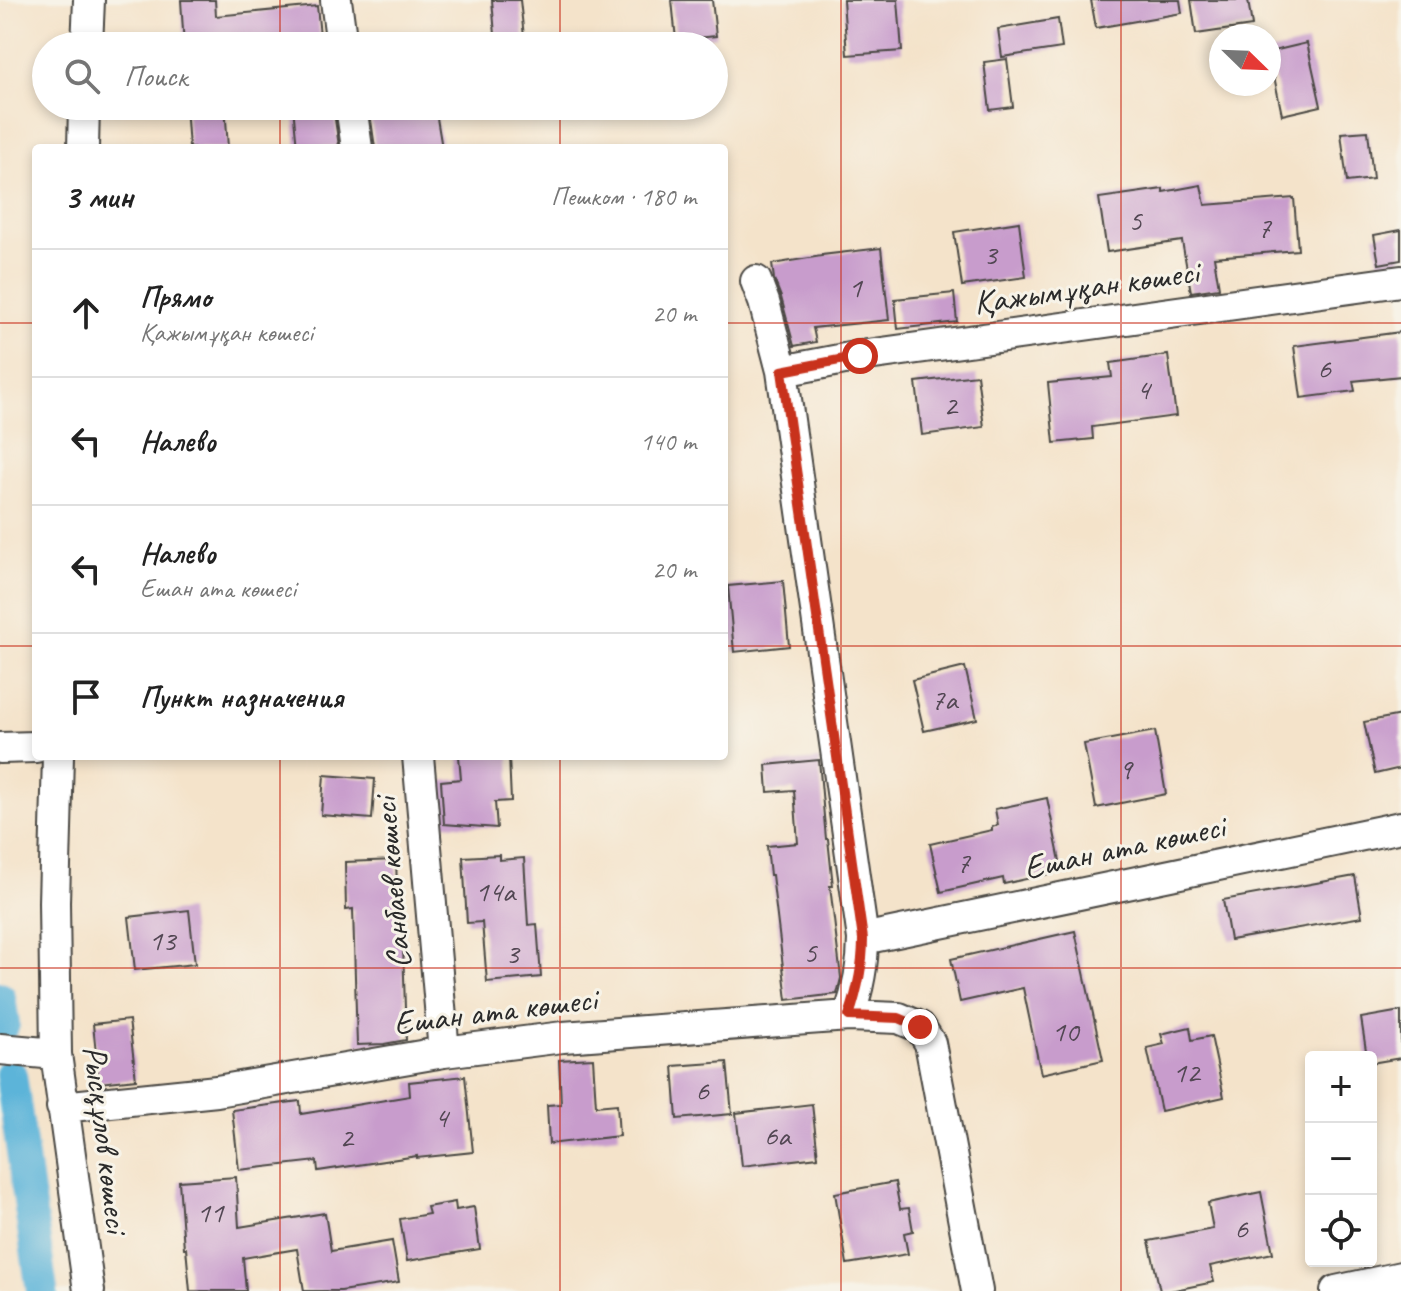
<!DOCTYPE html>
<html lang="ru">
<head>
<meta charset="utf-8">
<style>
	body { margin:0; font-family:Caveat,sans-serif; background:#f2f2f2; color:#222 }
	.controls { position:absolute; right:24px; bottom:24px; display:grid; overflow:hidden; border-radius:8px; box-shadow:0 4px 12px #0003 }
	.controls button { width:72px; height:72px; display:grid; place-items:center; padding:0; border:0; border-bottom:2px solid #e0e0e0; background:#fff; color:#222; font:40px sans-serif }
	.compass { position:absolute; left:1209px; top:24px; width:72px; height:72px; border-radius:50%; background:#fff; box-shadow:0 4px 12px #0003; rotate:113deg }
	.stop { position:absolute; width:24px; height:24px; margin:-18px; border:6px solid #c8321e; border-radius:50%; background:#fff }
	.stop.end { background:#c8321e; border-color:#fff; box-shadow:0 2px 8px #0008 }
	.list { margin:0; padding:0; list-style:none }
	h2 { display:flex; justify-content:space-between; align-items:center; height:104px; margin:0; padding:0 32px; font-size:34px }
	h2 small { font-size:26px; font-weight:400; color:#767676 }
	.list li { display:grid; grid-template-columns:52px 1fr auto; gap:24px; align-items:center; box-sizing:border-box; height:128px; padding:0 32px; border-top:2px solid #e0e0e0 }
	.list b { display:block; font-size:30px; white-space:nowrap }
	.list p { margin:0; font-size:26px; white-space:nowrap; color:#767676 }
	.list em { font-size:26px; font-style:normal; color:#767676 }
	.icon { flex:none; width:44px; height:44px; fill:none; stroke:currentColor; stroke-width:2; stroke-linecap:round; stroke-linejoin:round }
	.map { position:relative; flex:none; width:1401px; height:1291px; overflow:hidden }
	.search { position:absolute; background:#fff; box-shadow:0 4px 12px #0003; left:32px; top:32px; width:696px; height:88px; display:flex; align-items:center; gap:20px; box-sizing:border-box; padding:0 28px; border-radius:44px; color:#767676; font-size:30px }
	.panel { position:absolute; background:#fff; box-shadow:0 4px 12px #0003; left:32px; top:144px; width:696px; height:616px; border-radius:8px }
	.map>svg:first-child { display:block }
</style>
</head>
<body>
<div class="map">
<svg width="1401" height="1291" viewBox="0 0 1401 1291">
	<rect width="100%" height="100%" fill="#f7f3e8"/>
	<filter id="ink" filterUnits="userSpaceOnUse"><feTurbulence type="fractalNoise" baseFrequency=".0125" numOctaves="2"/><feDisplacementMap in="SourceGraphic" scale="16" xChannelSelector="R" yChannelSelector="G"/><feConvolveMatrix kernelMatrix="1 2 1 2 8 2 1 2 1" color-interpolation-filters="sRGB"/></filter>
	<filter id="wash" filterUnits="userSpaceOnUse"><feTurbulence type="fractalNoise" baseFrequency=".006" numOctaves="4" result="noise"/><feDisplacementMap in="SourceGraphic" scale="32" xChannelSelector="R" yChannelSelector="G"/><feGaussianBlur stdDeviation="1.8" result="paint"/><feColorMatrix in="noise" values="0 0 0 0 0 0 0 0 0 0 0 0 0 0 0 0 0 1.4 0 .05"/><feComposite in="paint" operator="in"/></filter>
	<g filter="url(#wash)">
		<rect width="100%" height="100%" fill="#f4e3ca"/>
		<g fill="none" stroke-linecap="round" stroke-linejoin="round">
			<path stroke="#5bb4d9" stroke-width="32" d="M 0,998 L 4,1024
				M 11,1075 L 42,1291"/>
		</g>
		<g id="blocks">
			<path fill="#c89ccc" d="M 181,0 L 215,0 L 216,16 L 317,6 L 321,46 L 184,46 Z
				M 492,0 L 520,0 L 525,46 L 496,46 Z
				M 672,0 L 712,0 L 716,36 L 676,40 Z
				M 843,0 L 898,0 L 902,51 L 847,55 Z
				M 1091,0 L 1180,0 L 1182,13 L 1096,28 Z
				M 1191,0 L 1248,0 L 1252,26 L 1196,34 Z
				M 1058,19 L 1062,48 L 1002,57 L 998,29 Z
				M 1307,43 L 1321,106 L 1282,115 L 1269,52 Z
				M 1007,59 L 1013,107 L 990,110 L 984,62 Z
				M 186,106 L 225,106 L 228,148 L 189,148 Z
				M 293,106 L 333,106 L 339,146 L 297,148 Z
				M 369,106 L 435,106 L 442,148 L 375,148 Z
				M 1368,131 L 1373,179 L 1347,182 L 1341,133 Z
				M 1201,185 L 1205,205 L 1294,198 L 1298,250 L 1214,257 L 1219,288 L 1191,292 L 1182,241 L 1107,252 L 1099,198 L 1163,189 L 1163,192 Z
				M 1019,222 L 1026,277 L 962,286 L 954,232 Z
				M 1401,230 L 1401,260 L 1379,264 L 1374,235 Z
				M 881,248 L 889,320 L 813,328 L 816,342 L 794,346 L 781,297 L 774,279 L 772,264 L 822,256 L 822,255 Z
				M 954,293 L 957,322 L 898,329 L 895,299 Z
				M 1401,332 L 1401,376 L 1353,381 L 1355,391 L 1301,398 L 1294,346 Z
				M 1168,355 L 1176,416 L 1092,427 L 1093,439 L 1054,443 L 1048,383 L 1112,377 L 1110,363 Z
				M 977,375 L 984,427 L 922,435 L 916,382 Z
				M 783,581 L 789,646 L 734,652 L 728,586 Z
				M 965,667 L 977,719 L 924,731 L 912,680 Z
				M 1401,715 L 1401,768 L 1375,774 L 1364,722 Z
				M 1155,731 L 1166,794 L 1096,808 L 1084,744 Z
				M 459,756 L 509,756 L 511,801 L 495,802 L 497,828 L 444,824 L 441,781 L 461,779 Z
				M 819,760 L 826,839 L 828,839 L 833,886 L 830,886 L 841,978 L 837,994 L 787,1000 L 772,875 L 770,875 L 767,846 L 798,843 L 794,790 L 768,792 L 766,765 Z
				M 324,775 L 375,779 L 372,819 L 321,815 Z
				M 1047,798 L 1062,871 L 1004,884 L 1003,878 L 941,892 L 930,844 L 992,830 L 992,827 L 998,825 L 995,809 Z
				M 499,855 L 499,860 L 524,858 L 528,925 L 537,924 L 541,977 L 487,982 L 482,922 L 467,923 L 463,857 Z
				M 396,860 L 398,913 L 402,913 L 406,1040 L 384,1044 L 357,1045 L 353,909 L 346,910 L 345,862 Z
				M 1355,876 L 1362,917 L 1230,940 L 1223,900 Z
				M 189,910 L 195,964 L 135,970 L 129,917 Z
				M 1075,931 L 1103,1060 L 1041,1074 L 1023,988 L 960,1002 L 951,959 Z
				M 1401,1011 L 1401,1058 L 1371,1063 L 1371,1057 L 1367,1057 L 1361,1018 Z
				M 129,1020 L 136,1079 L 99,1083 L 93,1024 Z
				M 1190,1027 L 1192,1040 L 1211,1036 L 1224,1097 L 1161,1111 L 1147,1048 L 1164,1044 L 1161,1034 Z
				M 593,1058 L 596,1106 L 617,1104 L 619,1136 L 549,1144 L 547,1105 L 561,1104 L 559,1060 Z
				M 727,1062 L 732,1114 L 677,1119 L 673,1066 Z
				M 465,1076 L 473,1152 L 417,1158 L 417,1156 L 318,1171 L 317,1161 L 239,1170 L 232,1110 L 300,1101 L 301,1114 L 410,1096 L 409,1082 Z
				M 812,1104 L 818,1157 L 742,1166 L 736,1113 Z
				M 236,1177 L 239,1227 L 325,1213 L 331,1251 L 392,1241 L 399,1282 L 341,1291 L 304,1291 L 297,1249 L 243,1258 L 246,1291 L 190,1291 L 186,1248 L 184,1248 L 179,1181 Z
				M 895,1182 L 900,1209 L 909,1208 L 913,1231 L 904,1233 L 908,1254 L 847,1264 L 835,1193 Z
				M 1261,1192 L 1273,1253 L 1210,1266 L 1214,1282 L 1170,1291 L 1160,1291 L 1149,1241 L 1213,1229 L 1208,1203 Z
				M 455,1202 L 456,1210 L 474,1207 L 480,1249 L 407,1261 L 400,1219 L 429,1214 L 427,1207 Z"/>
		</g>
	</g>
	<g filter="url(#ink)">
		<use href="#blocks" fill-opacity="0" stroke="#494743" stroke-width="2"/>
		<g fill="none" stroke-linecap="round" stroke-linejoin="round">
			<defs>
				<path id="minor" d="M 336,0 L 342,46
					M 87,46 L 89,0
					M 351,106 L 357,148
					M 83,148 L 84,106
					M 756,281 L 764,302 L 782,371 L 863,939 C 863,966 858,990 849,1016
					M 782,371 L 860,356 L 1401,281
					M 0,748 L 36,747
					M 58,756 L 54,902 L 56,1054 L 89,1291
					M 418,756 L 444,1052
					M 863,939 L 1401,827
					M 0,1049 L 56,1054
					M 62,1107 L 217,1091 L 444,1052 L 563,1037 L 849,1016 L 899,1018 L 920,1027 L 930,1043 L 977,1291
					M 1336,1291 L 1401,1277"/>
			</defs>
			<use href="#minor" stroke="#494743" stroke-width="34"/>
			<use href="#minor" stroke="#fff" stroke-width="30"/>
		</g>
	</g>
	<g fill="none" stroke-linecap="round" stroke-linejoin="round" filter="url(#ink)">
		<path stroke="#c8321e" stroke-width="10" d="M 860,356 L 782,371 L 863,939 C 863,966 858,989 849,1016 L 899,1018 L 920,1027"/>
	</g>
	<path fill="none" stroke="#c8321e" stroke-width="2" stroke-opacity="0.55" d="M 280,0 L 280,46M 560,0 L 560,46M 841,0 L 841,1291M 1121,0 L 1121,1291M 280,106 L 280,148M 560,106 L 560,148M 0,323 L 36,323M 724,323 L 1401,323M 0,646 L 36,646M 724,646 L 1401,646M 280,756 L 280,1291M 560,756 L 560,1291M 0,968 L 1401,968"/>
	<g text-anchor="middle" stroke-width="6" stroke-linejoin="round" paint-order="stroke">
		<g font-size="30" fill="#524753">
			<text x="1135" y="230">5</text>
			<text x="1264" y="237">7</text>
			<text x="990" y="264">3</text>
			<text x="855" y="297">1</text>
			<text x="1324" y="378">6</text>
			<text x="1143" y="399">4</text>
			<text x="950" y="415">2</text>
			<text x="944" y="709">7а</text>
			<text x="1125" y="779">9</text>
			<text x="963" y="872">7</text>
			<text x="495" y="901">14а</text>
			<text x="162" y="950">13</text>
			<text x="810" y="962">5</text>
			<text x="512" y="963">3</text>
			<text x="1065" y="1041">10</text>
			<text x="1186" y="1082">12</text>
			<text x="702" y="1100">6</text>
			<text x="441" y="1127">4</text>
			<text x="777" y="1145">6а</text>
			<text x="346" y="1147">2</text>
			<text x="210" y="1222">11</text>
			<text x="1241" y="1238">6</text>
		</g>
		<g font-size="34" fill="#2b2b2b" stroke="#f7f3e8">
			<text transform="translate(1086 286) rotate(-8)" y="12">Қажымұқан көшесі</text>
			<text transform="translate(1124 846) rotate(-12)" y="12">Ешан ата көшесі</text>
			<text transform="translate(391 883) rotate(-95)" y="12">Санбаев көшесі</text>
			<text transform="translate(495 1010) rotate(-7)" y="12">Ешан ата көшесі</text>
			<text transform="translate(107 1139) rotate(83)" y="12">Рысқұлов көшесі</text>
		</g>
	</g>
</svg>
<div class="controls">
<button>+</button>
<button>−</button>
<button><svg class="icon" aria-label="locate" viewBox="0 0 24 24"><circle cx="12" cy="12" r="6"/><path d="M12 2v4M12 18v4M2 12h4M18 12h4"/></svg></button>
</div>
<svg class="compass" viewBox="-18 -18 36 36"><path d="M0-13l5 13h-10z" fill="#e53935"/><path d="M0 13l5-13h-10z" fill="#767676"/></svg>
<div class="stop" style="left:860px;top:356px"></div>
<div class="stop end" style="left:920px;top:1027px"></div>
<div class="search"><svg class="icon" aria-label="search" viewBox="0 0 24 24"><circle cx="10" cy="10" r="6"/><path d="M15 15l6 6"/></svg>Поиск</div>
<section class="panel">
<h2>3 мин<small>Пешком · 180 m</small></h2>
<ul class="list">
<li><svg class="icon" aria-label="ahead" viewBox="0 0 24 24"><path d="M12 20V5M6 11l6-6 6 6"/></svg><div><b>Прямо</b><p>Қажымұқан көшесі</p></div><em>20 m</em></li>
<li><svg class="icon" aria-label="left" viewBox="0 0 24 24"><path d="M17 20v-9H6M10 6l-5 5 5 5"/></svg><div><b>Налево</b></div><em>140 m</em></li>
<li><svg class="icon" aria-label="left" viewBox="0 0 24 24"><path d="M17 20v-9H6M10 6l-5 5 5 5"/></svg><div><b>Налево</b><p>Ешан ата көшесі</p></div><em>20 m</em></li>
<li><svg class="icon" aria-label="arrive" viewBox="0 0 24 24"><path d="M6 21V4h12l-3 4 3 4H6"/></svg><div><b>Пункт назначения</b></div></li>
</ul>
</section>
</div>
</body>
</html>
